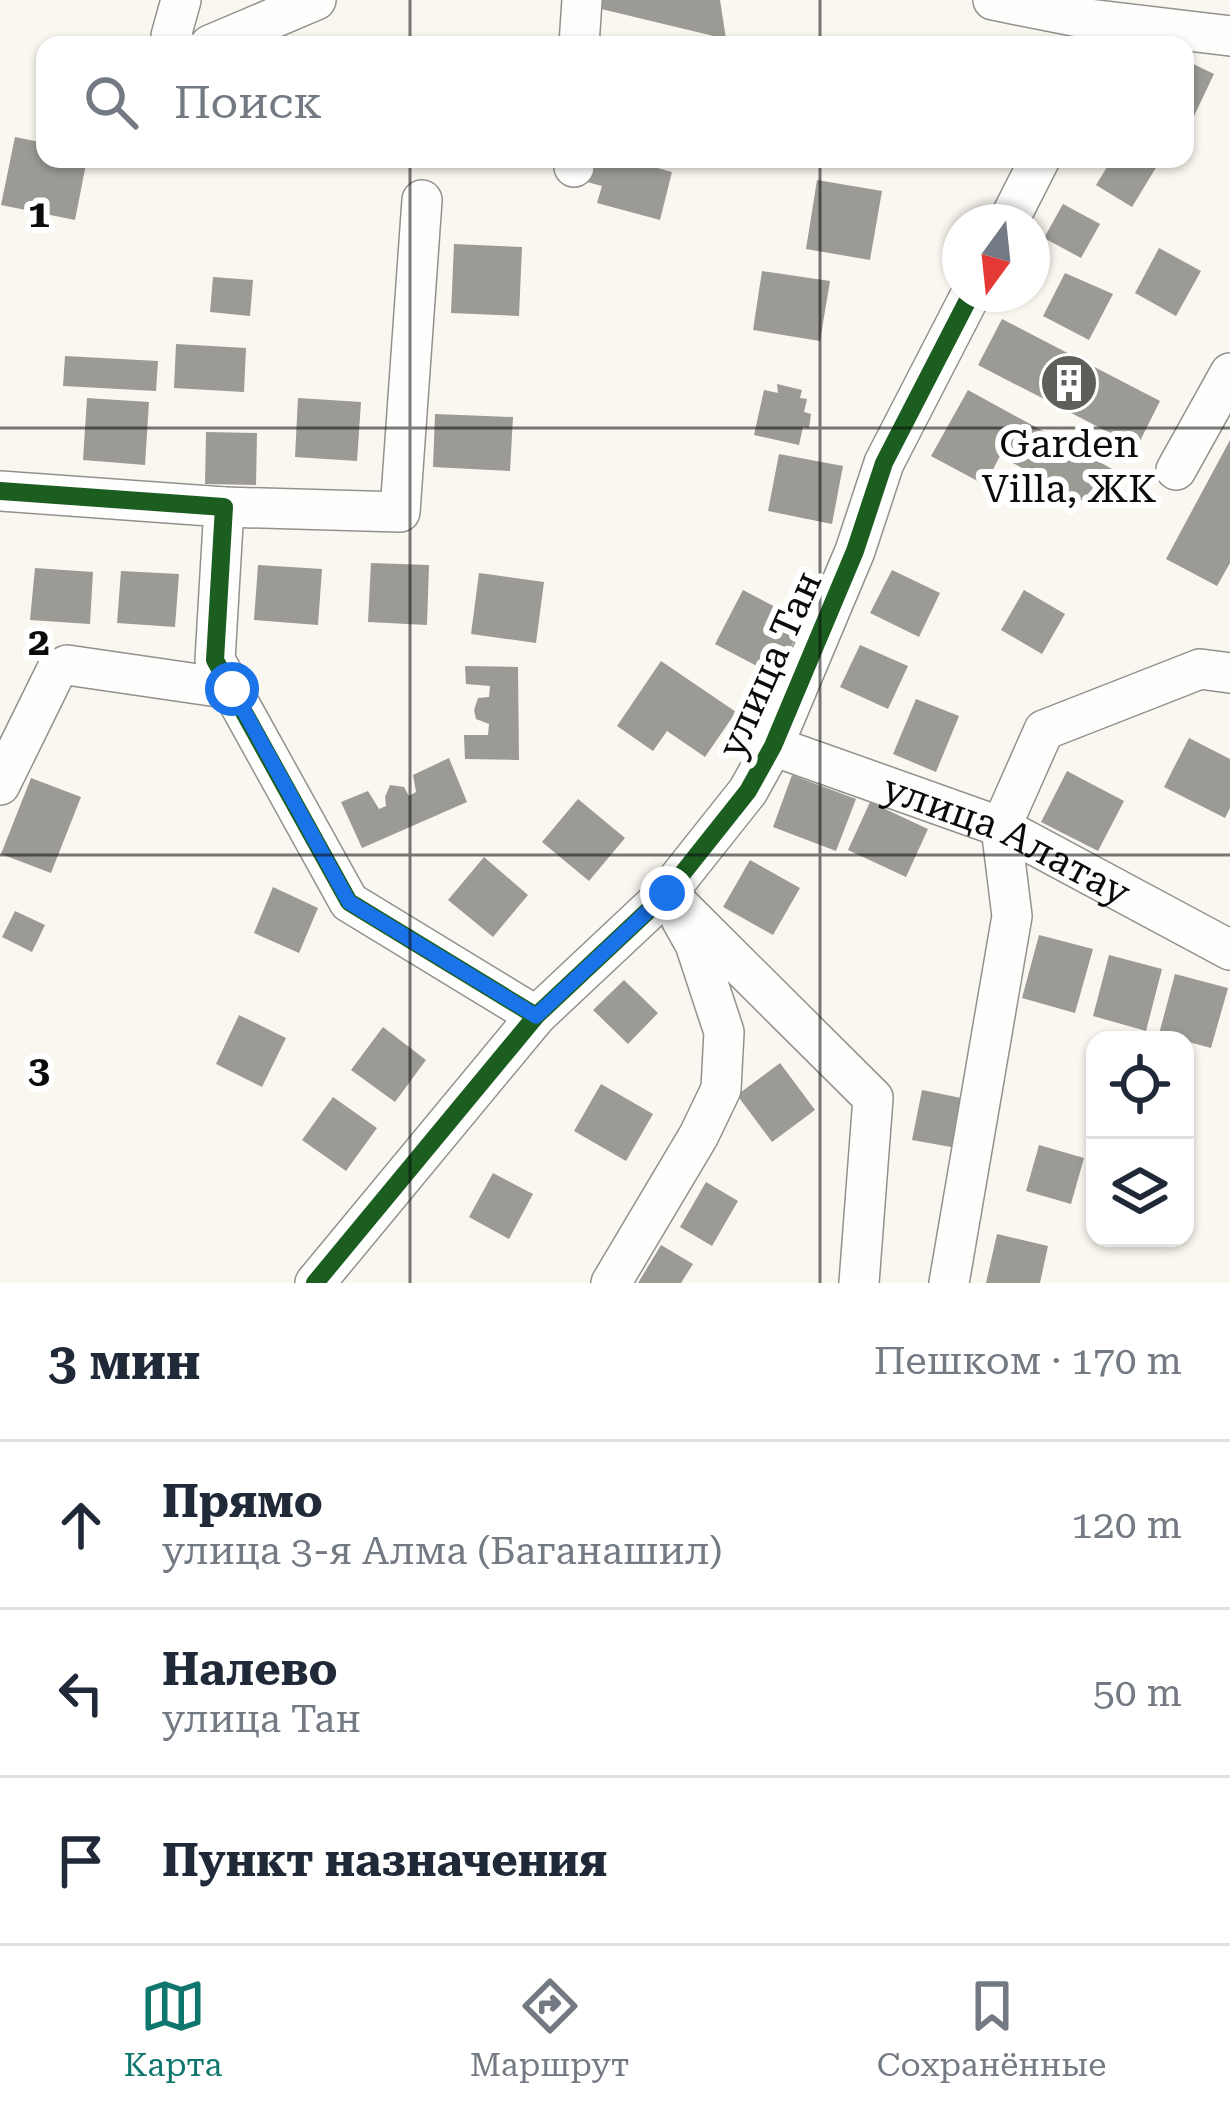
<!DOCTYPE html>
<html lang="ru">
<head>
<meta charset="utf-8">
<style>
	body { margin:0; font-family:"Roboto Serif",serif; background:#f2f2f3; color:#1f2937 }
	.controls { position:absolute; right:36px; bottom:36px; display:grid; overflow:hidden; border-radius:24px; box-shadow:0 3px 9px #0004 }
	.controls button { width:108px; height:108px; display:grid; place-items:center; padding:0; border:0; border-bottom:3px solid #e0e1e3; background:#fff; color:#1f2937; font:60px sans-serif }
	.compass { position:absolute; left:942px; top:204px; width:108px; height:108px; border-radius:50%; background:#fff; box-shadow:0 3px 9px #0004; rotate:195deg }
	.stop { position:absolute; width:36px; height:36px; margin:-27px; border:9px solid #1a73e8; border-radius:50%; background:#fff }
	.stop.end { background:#1a73e8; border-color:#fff; box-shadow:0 3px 12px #0008 }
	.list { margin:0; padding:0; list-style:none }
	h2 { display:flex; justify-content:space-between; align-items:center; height:156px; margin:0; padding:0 48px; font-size:51px }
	h2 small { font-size:39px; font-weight:400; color:#747a83 }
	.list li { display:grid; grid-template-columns:78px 1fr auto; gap:36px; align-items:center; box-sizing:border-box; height:168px; padding:0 48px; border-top:3px solid #e0e1e3 }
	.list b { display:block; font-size:45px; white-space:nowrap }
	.list p { margin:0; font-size:39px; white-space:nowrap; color:#747a83 }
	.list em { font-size:39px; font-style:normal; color:#747a83 }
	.icon { flex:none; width:66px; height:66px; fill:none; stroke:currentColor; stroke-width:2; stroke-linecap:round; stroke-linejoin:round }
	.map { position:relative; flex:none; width:1230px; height:1283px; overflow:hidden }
	.search { position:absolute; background:#fff; box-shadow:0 3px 9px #0004; left:36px; right:36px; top:36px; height:132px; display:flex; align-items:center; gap:30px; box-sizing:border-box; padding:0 42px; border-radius:24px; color:#747a83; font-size:45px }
	.sheet { height:660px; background:#fff }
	nav { display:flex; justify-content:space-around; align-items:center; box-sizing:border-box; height:168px; border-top:3px solid #e0e1e3; background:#fff; font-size:33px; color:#747a83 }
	nav a { display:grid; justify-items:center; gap:6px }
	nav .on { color:#0f766e }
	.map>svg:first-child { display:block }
</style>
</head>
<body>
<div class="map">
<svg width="1230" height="1283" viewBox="0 0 1230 1283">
	<rect width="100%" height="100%" fill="#f9f7ef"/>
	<path fill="#9c9a95" d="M 594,0 L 720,0 L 726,39 L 593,7 Z
		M 1185,60 L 1214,74 L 1185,135 Z
		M 15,137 L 45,143 L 45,159 L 87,159 L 75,220 L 1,205 Z
		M 593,159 L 624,159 L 672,172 L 660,220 L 597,203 L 602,186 L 587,182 Z
		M 1112,159 L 1160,161 L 1132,207 L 1096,185 Z
		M 817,180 L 882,191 L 870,260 L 806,249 Z
		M 1063,204 L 1100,224 L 1081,258 L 1044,238 Z
		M 454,244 L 522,247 L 519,316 L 451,313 Z
		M 1159,248 L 1201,271 L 1176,316 L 1135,293 Z
		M 762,271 L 830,281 L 820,341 L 753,330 Z
		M 1065,273 L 1113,294 L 1089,340 L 1043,316 Z
		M 213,277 L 253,280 L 250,316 L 210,312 Z
		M 1002,319 L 1160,401 L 1137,447 L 978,365 Z
		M 176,344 L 246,348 L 244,392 L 174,388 Z
		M 65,356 L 158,361 L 156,391 L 63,386 Z
		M 777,384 L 802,390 L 800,398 L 807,399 L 804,412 L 811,414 L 809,428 L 803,427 L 799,445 L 754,435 L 764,390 L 778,393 Z
		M 968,390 L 1114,470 L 1094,507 L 1000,456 L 985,485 L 931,456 Z
		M 87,398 L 149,402 L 145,465 L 83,460 Z
		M 298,398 L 361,402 L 357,461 L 295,457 Z
		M 435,414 L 513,417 L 510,471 L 433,467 Z
		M 206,432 L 257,433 L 256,485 L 205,484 Z
		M 1230,440 L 1230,563 L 1217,586 L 1166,559 Z
		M 779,454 L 843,466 L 832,524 L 768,511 Z
		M 371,563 L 429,565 L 427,625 L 368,622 Z
		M 258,565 L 322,569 L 318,625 L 254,620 Z
		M 35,568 L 93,572 L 90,624 L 30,620 Z
		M 892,570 L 940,593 L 919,637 L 870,613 Z
		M 121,571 L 179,574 L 175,627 L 117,623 Z
		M 479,573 L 544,582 L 536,643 L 471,634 Z
		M 743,590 L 804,622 L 776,676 L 715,644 Z
		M 1024,590 L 1065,614 L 1042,654 L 1001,630 Z
		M 860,645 L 908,666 L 888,709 L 840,687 Z
		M 661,661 L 736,712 L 705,757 L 667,731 L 653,751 L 617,726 Z
		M 465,666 L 518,667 L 519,760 L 465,759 L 464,735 L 488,735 L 489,724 L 476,719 L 474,710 L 478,698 L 489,697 L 490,686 L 466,684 Z
		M 916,699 L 959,716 L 936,772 L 893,754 Z
		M 1189,738 L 1230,759 L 1230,808 L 1225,818 L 1164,787 Z
		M 449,758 L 467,802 L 362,848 L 341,802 L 368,791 L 379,809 L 386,806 L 385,797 L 390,785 L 404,787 L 409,796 L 416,792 L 413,775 Z
		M 1067,771 L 1124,801 L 1098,851 L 1041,822 Z
		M 792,775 L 856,799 L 836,851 L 773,827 Z
		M 31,778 L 81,797 L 51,873 L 1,854 Z
		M 578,799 L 625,838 L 589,881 L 542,842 Z
		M 870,802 L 928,829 L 906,877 L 848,850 Z
		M 484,857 L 528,895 L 493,937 L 448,900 Z
		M 750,860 L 800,888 L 773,935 L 723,907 Z
		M 273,887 L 318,908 L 299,953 L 254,933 Z
		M 15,911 L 45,925 L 32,952 L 2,937 Z
		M 1039,935 L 1093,949 L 1075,1013 L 1022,998 Z
		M 1109,955 L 1162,969 L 1146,1031 L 1093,1016 Z
		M 1175,974 L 1228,988 L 1211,1048 L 1159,1034 Z
		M 624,980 L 658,1013 L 628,1044 L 593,1010 Z
		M 239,1015 L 286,1038 L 262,1087 L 216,1064 Z
		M 383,1027 L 426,1060 L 395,1102 L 351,1070 Z
		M 780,1063 L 815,1110 L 772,1142 L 737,1095 Z
		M 601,1084 L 653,1114 L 626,1161 L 574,1131 Z
		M 922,1090 L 971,1100 L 962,1149 L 912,1140 Z
		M 333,1097 L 377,1128 L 346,1171 L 302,1140 Z
		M 1039,1145 L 1084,1158 L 1071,1204 L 1026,1191 Z
		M 493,1173 L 533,1194 L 509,1239 L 469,1217 Z
		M 706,1182 L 738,1201 L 712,1246 L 680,1227 Z
		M 997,1234 L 1048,1246 L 1040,1283 L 986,1283 Z
		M 661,1245 L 693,1264 L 681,1283 L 638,1283 Z"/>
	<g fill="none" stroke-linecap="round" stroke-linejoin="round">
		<defs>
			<g id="minor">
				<path d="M 993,0 L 1088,19 L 1230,36"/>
				<path d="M 176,45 L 171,36 L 181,0"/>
				<path d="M 210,45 L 316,0"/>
				<path d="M 579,45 L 582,0"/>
				<path d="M 574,159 L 574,167"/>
				<path d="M 1008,222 L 1040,159"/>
				<path d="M 1176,470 L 1230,373"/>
				<path d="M 0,491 L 224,507 L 215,660 L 349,902 L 536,1016"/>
				<path d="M 224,507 L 400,512 L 422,200"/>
				<path id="s1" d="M 773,746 L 1001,827 L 1230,950"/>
				<path d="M 0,785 L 56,671 L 67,665 L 232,689"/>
				<path d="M 667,893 L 873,1098 L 859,1283"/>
				<path d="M 315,1283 L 536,1016 L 667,893 L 748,791 L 773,746 L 855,551 L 884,463 L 971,294"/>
				<path d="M 611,1283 L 699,1135 L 721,1089 L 724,1032 L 695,944 L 681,919"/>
				<path d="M 949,1283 L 1012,916 L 1001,827 L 1044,730 L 1200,669 L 1230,673"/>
			</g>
		</defs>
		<use href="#minor" stroke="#92918e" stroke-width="42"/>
		<use href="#minor" stroke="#fefefd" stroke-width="39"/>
		<defs>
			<path id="cycleway" d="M 0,491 L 224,507 L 215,660 L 349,902 L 536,1016
				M 315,1283 L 536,1016 L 667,893 L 748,791 L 773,746 L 855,551 L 884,463 L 971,294"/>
		</defs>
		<use href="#cycleway" stroke="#fff" stroke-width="26"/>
		<use href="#cycleway" stroke="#1b5e20" stroke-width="18"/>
	</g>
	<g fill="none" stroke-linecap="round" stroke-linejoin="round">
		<path stroke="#1a73e8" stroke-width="15" d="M 232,689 L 349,902 L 536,1016 L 667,893"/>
	</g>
	<path fill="none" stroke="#0b0b0b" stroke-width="3" stroke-opacity="0.55" d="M 410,0 L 410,45M 820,0 L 820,45M 410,159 L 410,1283M 820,159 L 820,1283M 0,428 L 1230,428M 0,855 L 1230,855"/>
	<defs>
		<symbol id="building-disc" viewBox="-11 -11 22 22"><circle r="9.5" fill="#5e5e5b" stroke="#fff"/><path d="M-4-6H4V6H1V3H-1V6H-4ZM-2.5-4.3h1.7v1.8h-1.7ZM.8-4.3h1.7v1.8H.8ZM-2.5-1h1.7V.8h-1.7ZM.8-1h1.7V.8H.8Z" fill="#fff"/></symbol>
	</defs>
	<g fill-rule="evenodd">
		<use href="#building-disc" x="1036" y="350" width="66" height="66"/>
	</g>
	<g text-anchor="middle" stroke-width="12" stroke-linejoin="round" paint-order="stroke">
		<g font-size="39" fill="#0b0b0b" stroke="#fff">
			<text x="1069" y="457">Garden<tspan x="1069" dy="45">Villa, ЖК</tspan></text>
		</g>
		<g font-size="39" fill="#0b0b0b" stroke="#fff">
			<text transform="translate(769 664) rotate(-66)" y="14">улица Тан</text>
			<text dy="14" stroke="none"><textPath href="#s1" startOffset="252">улица Алатау</textPath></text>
		</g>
	</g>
	<g font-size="39" text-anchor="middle" font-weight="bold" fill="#0b0b0b" stroke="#fff" stroke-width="12" stroke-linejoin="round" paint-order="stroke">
		<text x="39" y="227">1</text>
		<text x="39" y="655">2</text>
		<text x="39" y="1083">3</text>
	</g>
</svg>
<div class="controls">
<button><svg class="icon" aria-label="locate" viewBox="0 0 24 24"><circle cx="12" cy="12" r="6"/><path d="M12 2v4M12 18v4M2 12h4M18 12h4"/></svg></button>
<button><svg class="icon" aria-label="layers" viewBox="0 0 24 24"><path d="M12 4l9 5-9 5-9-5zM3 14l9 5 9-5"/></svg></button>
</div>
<svg class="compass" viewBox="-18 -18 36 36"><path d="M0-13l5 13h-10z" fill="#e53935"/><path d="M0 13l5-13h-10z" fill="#747a83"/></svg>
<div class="stop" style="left:232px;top:689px"></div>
<div class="stop end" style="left:667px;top:893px"></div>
<div class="search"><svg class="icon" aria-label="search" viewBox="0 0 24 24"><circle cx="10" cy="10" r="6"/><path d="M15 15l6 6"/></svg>Поиск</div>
</div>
<section class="sheet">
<h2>3 мин<small>Пешком · 170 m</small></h2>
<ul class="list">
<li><svg class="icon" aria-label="ahead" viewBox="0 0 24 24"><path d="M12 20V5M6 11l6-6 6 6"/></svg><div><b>Прямо</b><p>улица 3-я Алма (Баганашил)</p></div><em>120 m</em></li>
<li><svg class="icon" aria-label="left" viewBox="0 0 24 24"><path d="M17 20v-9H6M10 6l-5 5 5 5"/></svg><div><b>Налево</b><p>улица Тан</p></div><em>50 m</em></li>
<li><svg class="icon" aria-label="arrive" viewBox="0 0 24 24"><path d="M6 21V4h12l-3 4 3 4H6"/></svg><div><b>Пункт назначения</b></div></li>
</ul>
</section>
<nav>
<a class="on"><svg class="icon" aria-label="map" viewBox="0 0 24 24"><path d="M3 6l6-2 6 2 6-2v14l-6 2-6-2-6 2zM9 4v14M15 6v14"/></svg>Карта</a>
<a><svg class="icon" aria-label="directions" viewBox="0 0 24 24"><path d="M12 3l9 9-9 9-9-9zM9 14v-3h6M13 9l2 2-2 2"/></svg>Маршрут</a>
<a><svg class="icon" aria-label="saved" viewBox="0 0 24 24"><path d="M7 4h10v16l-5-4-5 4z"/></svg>Сохранённые</a>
</nav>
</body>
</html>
